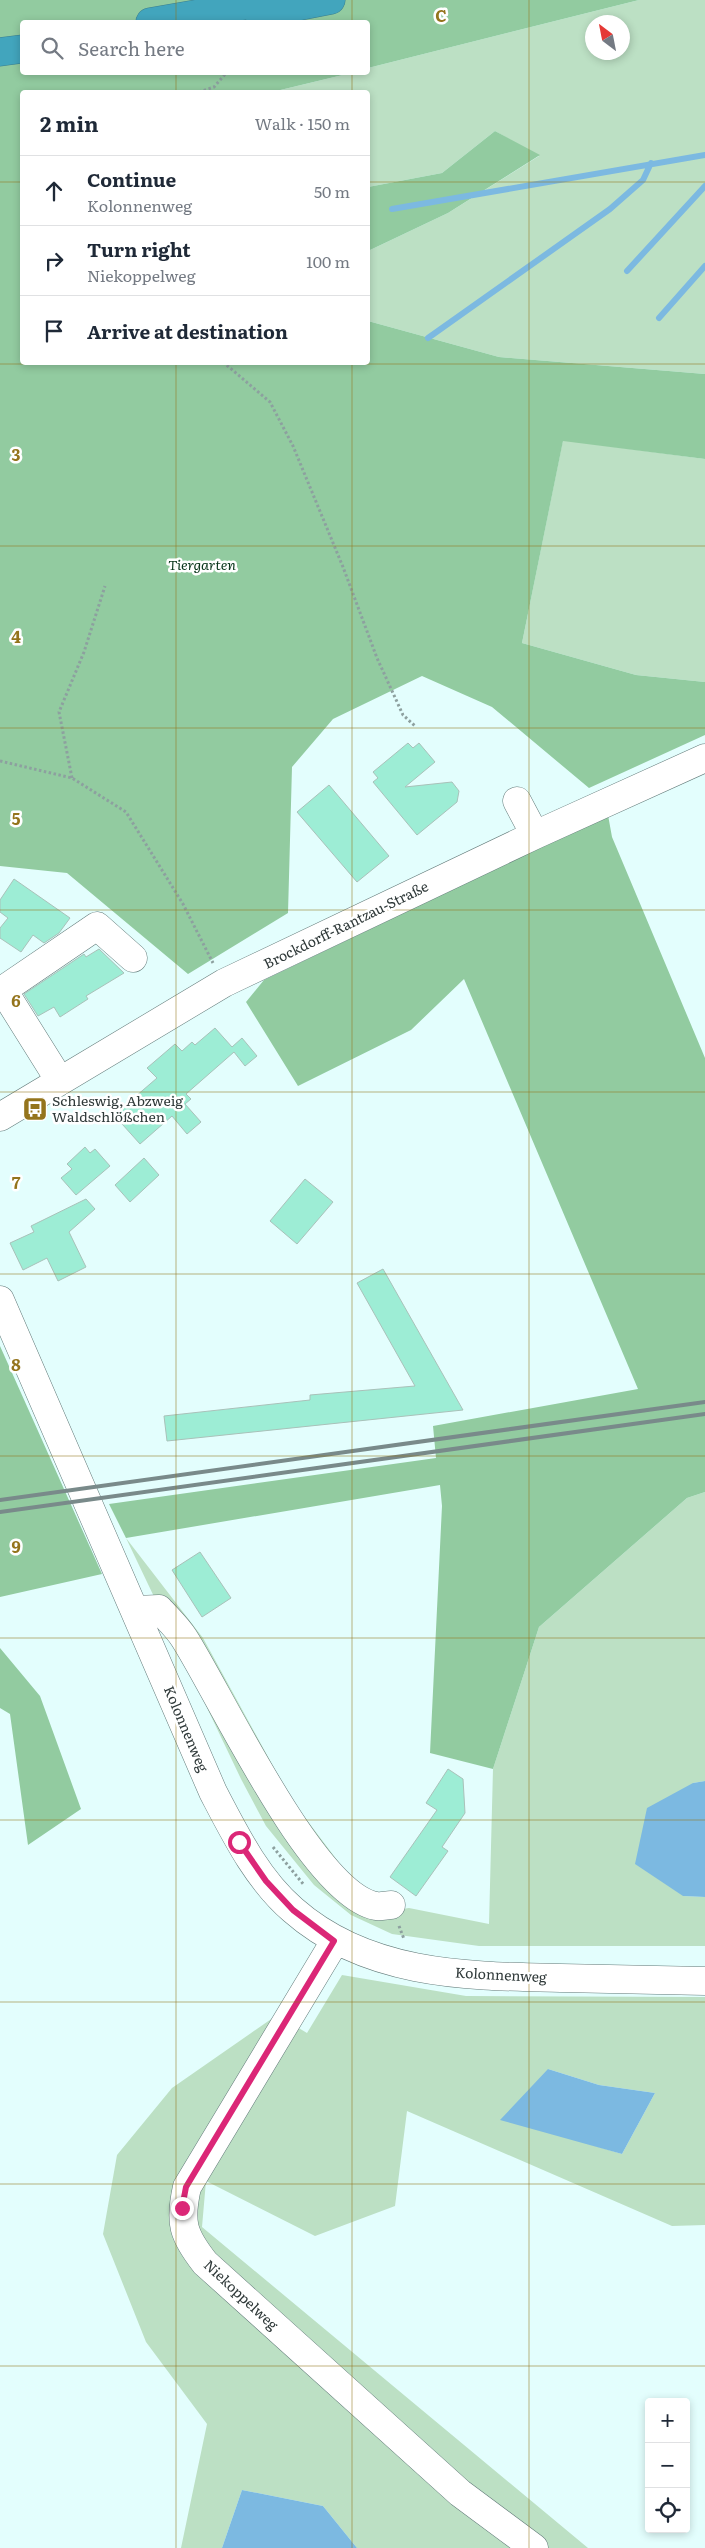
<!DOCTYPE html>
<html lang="en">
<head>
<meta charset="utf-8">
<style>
	body { margin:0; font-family:Literata,serif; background:#f6f6f7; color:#1f2937 }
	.controls { position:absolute; right:15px; bottom:15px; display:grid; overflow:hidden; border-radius:5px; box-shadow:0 2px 8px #0003 }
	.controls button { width:45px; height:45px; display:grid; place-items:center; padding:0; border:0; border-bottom:1px solid #e0e1e3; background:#fff; color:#1f2937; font:25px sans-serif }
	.compass { position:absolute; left:585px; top:15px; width:45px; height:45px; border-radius:50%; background:#fff; box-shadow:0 2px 8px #0003; rotate:328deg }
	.stop { position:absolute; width:15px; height:15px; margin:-11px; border:4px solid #db2777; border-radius:50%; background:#fff }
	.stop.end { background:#db2777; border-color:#fff; box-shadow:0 1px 5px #0008 }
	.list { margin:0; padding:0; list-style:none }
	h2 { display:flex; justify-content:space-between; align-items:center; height:65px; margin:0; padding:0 20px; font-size:21px }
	h2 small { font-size:16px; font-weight:400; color:#747a83 }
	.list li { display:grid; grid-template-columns:32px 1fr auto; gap:15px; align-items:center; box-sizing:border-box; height:70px; padding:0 20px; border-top:1px solid #e0e1e3 }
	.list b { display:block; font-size:19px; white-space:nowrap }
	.list p { margin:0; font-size:16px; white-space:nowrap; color:#747a83 }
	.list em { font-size:16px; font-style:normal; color:#747a83 }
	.icon { flex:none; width:28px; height:28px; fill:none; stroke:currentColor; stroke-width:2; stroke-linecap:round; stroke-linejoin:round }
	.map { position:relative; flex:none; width:705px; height:2548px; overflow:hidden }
	.search { position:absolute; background:#fff; box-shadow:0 2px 8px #0003; left:20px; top:20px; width:350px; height:55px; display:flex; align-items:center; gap:12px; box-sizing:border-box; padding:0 18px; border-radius:5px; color:#747a83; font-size:19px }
	.panel { position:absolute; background:#fff; box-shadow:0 2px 8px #0003; left:20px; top:90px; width:350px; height:275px; border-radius:5px }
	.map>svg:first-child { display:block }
</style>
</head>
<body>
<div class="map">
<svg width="705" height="2548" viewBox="0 0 705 2548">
	<rect width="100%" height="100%" fill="#e3fefd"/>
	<path fill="#bce0c4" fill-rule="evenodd" d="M 639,0 L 705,0 L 705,374 L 499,357 L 368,321 L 368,251 L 448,213 L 539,156 L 495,131 L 442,173 L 368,187 L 368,92 L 272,92 L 351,73 L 368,72 L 368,68 ZM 592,22 L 622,22 L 622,52 L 592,52 Z
		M 563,440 L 705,459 L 705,682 L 636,675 L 522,643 Z
		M 705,1492 L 705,1781 L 693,1783 L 683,1896 L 705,1897 L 705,1946 L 479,1946 L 392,1934 L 351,1915 L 314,1885 L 266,1826 L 241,1779 L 126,1538 L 203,1638 L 291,1799 L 343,1868 L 380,1912 L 409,1908 L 489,1924 L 493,1769 L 539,1627 L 687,1498 Z
		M 342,1975 L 466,1996 L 705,1997 L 705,2225 L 672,2226 L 407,2111 L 395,2206 L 315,2236 L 206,2181 L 202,2227 L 588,2548 L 357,2548 L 323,2506 L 242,2490 L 222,2548 L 181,2548 L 207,2424 L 146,2342 L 103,2234 L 117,2155 L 172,2088 L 277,2015 L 307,2033 ZM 548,2069 L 599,2085 L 655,2093 L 622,2154 L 569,2138 Z"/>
	<path fill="#92cba0" d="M 0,0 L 639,0 L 368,68 L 368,22 L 22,22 L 22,72 L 351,73 L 272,92 L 22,92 L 22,362 L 368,362 L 368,321 L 499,357 L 705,374 L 705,459 L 563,441 L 522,643 L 636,675 L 705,682 L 705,735 L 589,788 L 492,707 L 422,676 L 333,719 L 292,767 L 288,913 L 188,974 L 67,873 L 0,866 Z
		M 495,131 L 540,155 L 448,213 L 368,251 L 368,187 L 442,173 Z
		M 608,815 L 612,837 L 705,1058 L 705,1492 L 687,1498 L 539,1627 L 493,1769 L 430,1753 L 442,1506 L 440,1485 L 126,1538 L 109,1504 L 436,1458 L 433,1426 L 638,1389 L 464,979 L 411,1030 L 298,1086 L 246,1002 L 264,980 Z
		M 0,1346 L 102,1574 L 0,1597 Z
		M 0,1648 L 40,1696 L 81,1809 L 28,1845 L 10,1714 L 0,1708 Z"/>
	<path fill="#7cb9e1" d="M 705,1781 L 705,1897 L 683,1896 L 635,1864 L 647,1808 L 693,1783 Z
		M 548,2069 L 599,2085 L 655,2093 L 622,2154 L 500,2120 Z
		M 242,2490 L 323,2506 L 357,2548 L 222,2548 Z"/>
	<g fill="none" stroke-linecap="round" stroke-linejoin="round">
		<path stroke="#7cb9e1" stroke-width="6" d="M 392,209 L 705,155
			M 627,271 L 705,186
			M 659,318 L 705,266
			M 428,338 L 610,209 L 643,180 L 651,163"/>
	</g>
	<path fill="#9dedd5" stroke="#a9c1b9" d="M 408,743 L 413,748 L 419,743 L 435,762 L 405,787 L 452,782 L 459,791 L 457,802 L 417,835 L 373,782 L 378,778 L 373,772 Z
		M 329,785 L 389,856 L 357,882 L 297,812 Z
		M 14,879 L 70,918 L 59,933 L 44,943 L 33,935 L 21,952 L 0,938 L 0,928 L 8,918 L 0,912 L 0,900 Z
		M 99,949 L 124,973 L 86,996 L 88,999 L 60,1017 L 54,1007 L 38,1016 L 24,994 L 84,954 L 86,957 Z
		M 215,1028 L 232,1047 L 242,1038 L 257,1056 L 245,1066 L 234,1052 L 186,1094 L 191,1099 L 185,1104 L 201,1122 L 187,1134 L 172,1116 L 140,1144 L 114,1115 L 157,1078 L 147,1068 L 175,1044 L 182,1051 L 192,1042 L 195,1045 Z
		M 85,1147 L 90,1153 L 95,1149 L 110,1166 L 76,1195 L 61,1178 L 72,1169 L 67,1164 Z
		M 144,1158 L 159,1175 L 130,1202 L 115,1185 Z
		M 305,1179 L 333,1202 L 297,1244 L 270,1221 Z
		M 86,1199 L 95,1209 L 69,1232 L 86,1267 L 58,1281 L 47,1258 L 23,1270 L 10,1243 L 34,1232 L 31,1226 Z
		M 383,1269 L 463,1410 L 167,1441 L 164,1416 L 310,1400 L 310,1395 L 415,1386 L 357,1283 Z
		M 200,1552 L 231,1598 L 202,1617 L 172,1570 Z
		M 448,1769 L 463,1779 L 465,1813 L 442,1847 L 448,1851 L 416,1896 L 390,1877 L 437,1810 L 426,1803 Z"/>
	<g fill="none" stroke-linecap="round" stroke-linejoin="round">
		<defs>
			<path id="minor" d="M 517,801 L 535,835
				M 60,1081 L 3,990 L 97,926 L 133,958
				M 0,1117 L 224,983 L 535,835 L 705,758
				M 0,1300 L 213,1792 C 235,1834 257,1879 293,1910 C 368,1976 468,1976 561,1978 C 609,1979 657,1980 705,1981
				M 136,1610 L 159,1609 C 167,1618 177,1627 184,1638 C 220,1694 312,1894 376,1906 C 380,1907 387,1905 391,1905
				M 335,1941 L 187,2187 C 179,2223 183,2235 205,2263 L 460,2493 L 534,2548"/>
			<path id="highway" d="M 259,14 L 331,0
				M 150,22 L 277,0
				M 0,52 L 22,49"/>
		</defs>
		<use href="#minor" stroke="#637b7a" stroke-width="29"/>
		<use href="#highway" stroke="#3b7f8f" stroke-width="29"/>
		<path stroke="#8da09f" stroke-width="3" stroke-dasharray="2.5 2.5" stroke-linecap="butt" d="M 199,92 L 214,87 L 227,72
			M 223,362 L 270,402 L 293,446 L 343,567 L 377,658 L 403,715 L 415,726
			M 0,761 L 72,778 L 126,812 L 183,904 L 213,963
			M 72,778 L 59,712 L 84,652 L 105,586
			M 273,1847 L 304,1885
			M 399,1926 L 404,1939"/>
		<use href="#minor" stroke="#fff" stroke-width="28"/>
		<use href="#highway" stroke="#42a5bd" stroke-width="28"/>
		<path stroke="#798a8a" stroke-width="4" d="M 0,1500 L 705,1402
			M 0,1512 L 705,1414"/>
	</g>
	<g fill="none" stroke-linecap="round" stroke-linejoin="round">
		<path stroke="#db2777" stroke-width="6" d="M 182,2208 L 186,2187 L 334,1941 L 293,1910 L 266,1881 L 239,1842"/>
	</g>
	<path fill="none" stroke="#94741c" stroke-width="1" stroke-opacity="0.55" d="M 176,0 L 176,22M 352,0 L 352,22M 529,0 L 529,2548M 176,72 L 176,92M 352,72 L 352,92M 0,182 L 22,182M 368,182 L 705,182M 176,362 L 176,2548M 352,362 L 352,2548M 0,364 L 705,364M 0,546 L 705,546M 0,728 L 705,728M 0,910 L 705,910M 0,1092 L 705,1092M 0,1274 L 705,1274M 0,1456 L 705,1456M 0,1638 L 705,1638M 0,1820 L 705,1820M 0,2002 L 705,2002M 0,2184 L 705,2184M 0,2366 L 705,2366"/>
	<defs>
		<symbol id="bus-square" viewBox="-11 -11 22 22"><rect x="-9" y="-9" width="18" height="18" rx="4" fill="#94741c" stroke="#fff"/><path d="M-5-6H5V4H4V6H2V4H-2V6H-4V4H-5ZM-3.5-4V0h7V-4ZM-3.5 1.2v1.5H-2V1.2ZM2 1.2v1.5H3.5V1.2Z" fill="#fff"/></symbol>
	</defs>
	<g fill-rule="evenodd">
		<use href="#bus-square" x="21" y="1095" width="28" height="28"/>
	</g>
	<g text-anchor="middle" stroke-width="5" stroke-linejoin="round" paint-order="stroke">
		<g font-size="14" font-style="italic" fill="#063318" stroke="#fff">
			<text x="202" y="570">Tiergarten</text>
		</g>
		<g font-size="14" fill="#2f3939" stroke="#fff">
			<text transform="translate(346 925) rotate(-26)" y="5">Brockdorff-Rantzau-Straße</text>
			<text transform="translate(186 1729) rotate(67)" y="5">Kolonnenweg</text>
			<text transform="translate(501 1975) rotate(3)" y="5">Kolonnenweg</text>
			<text transform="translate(241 2295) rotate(43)" y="5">Niekoppelweg</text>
		</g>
		<g font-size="14" fill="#2f3939" stroke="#fff" text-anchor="start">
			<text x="52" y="1106">Schleswig, Abzweig<tspan x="52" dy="16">Waldschlößchen</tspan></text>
		</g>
	</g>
	<g font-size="16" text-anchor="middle" font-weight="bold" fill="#94741c" stroke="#fff" stroke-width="5" stroke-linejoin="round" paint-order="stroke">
		<text x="441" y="22">C</text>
		<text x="16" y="461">3</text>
		<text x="16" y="643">4</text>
		<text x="16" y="825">5</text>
		<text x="16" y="1007">6</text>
		<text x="16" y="1189">7</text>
		<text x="16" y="1371">8</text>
		<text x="16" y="1553">9</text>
	</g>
</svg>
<div class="controls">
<button>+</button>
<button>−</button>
<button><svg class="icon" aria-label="locate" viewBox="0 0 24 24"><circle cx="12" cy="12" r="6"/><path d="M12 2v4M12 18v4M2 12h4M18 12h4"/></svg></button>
</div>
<svg class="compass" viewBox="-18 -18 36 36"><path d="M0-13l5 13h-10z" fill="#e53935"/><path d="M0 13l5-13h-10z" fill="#747a83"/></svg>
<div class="stop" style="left:239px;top:1842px"></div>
<div class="stop end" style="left:182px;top:2208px"></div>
<div class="search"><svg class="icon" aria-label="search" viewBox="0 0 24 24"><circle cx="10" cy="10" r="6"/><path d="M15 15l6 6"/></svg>Search here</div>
<section class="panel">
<h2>2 min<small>Walk · 150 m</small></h2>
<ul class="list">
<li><svg class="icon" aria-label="ahead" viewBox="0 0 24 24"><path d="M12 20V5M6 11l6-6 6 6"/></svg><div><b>Continue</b><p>Kolonnenweg</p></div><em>50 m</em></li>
<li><svg class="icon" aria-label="right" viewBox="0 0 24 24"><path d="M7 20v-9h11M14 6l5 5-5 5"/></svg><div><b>Turn right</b><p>Niekoppelweg</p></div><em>100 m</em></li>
<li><svg class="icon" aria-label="arrive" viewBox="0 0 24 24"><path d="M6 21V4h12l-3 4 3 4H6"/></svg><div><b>Arrive at destination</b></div></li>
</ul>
</section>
</div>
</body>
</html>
